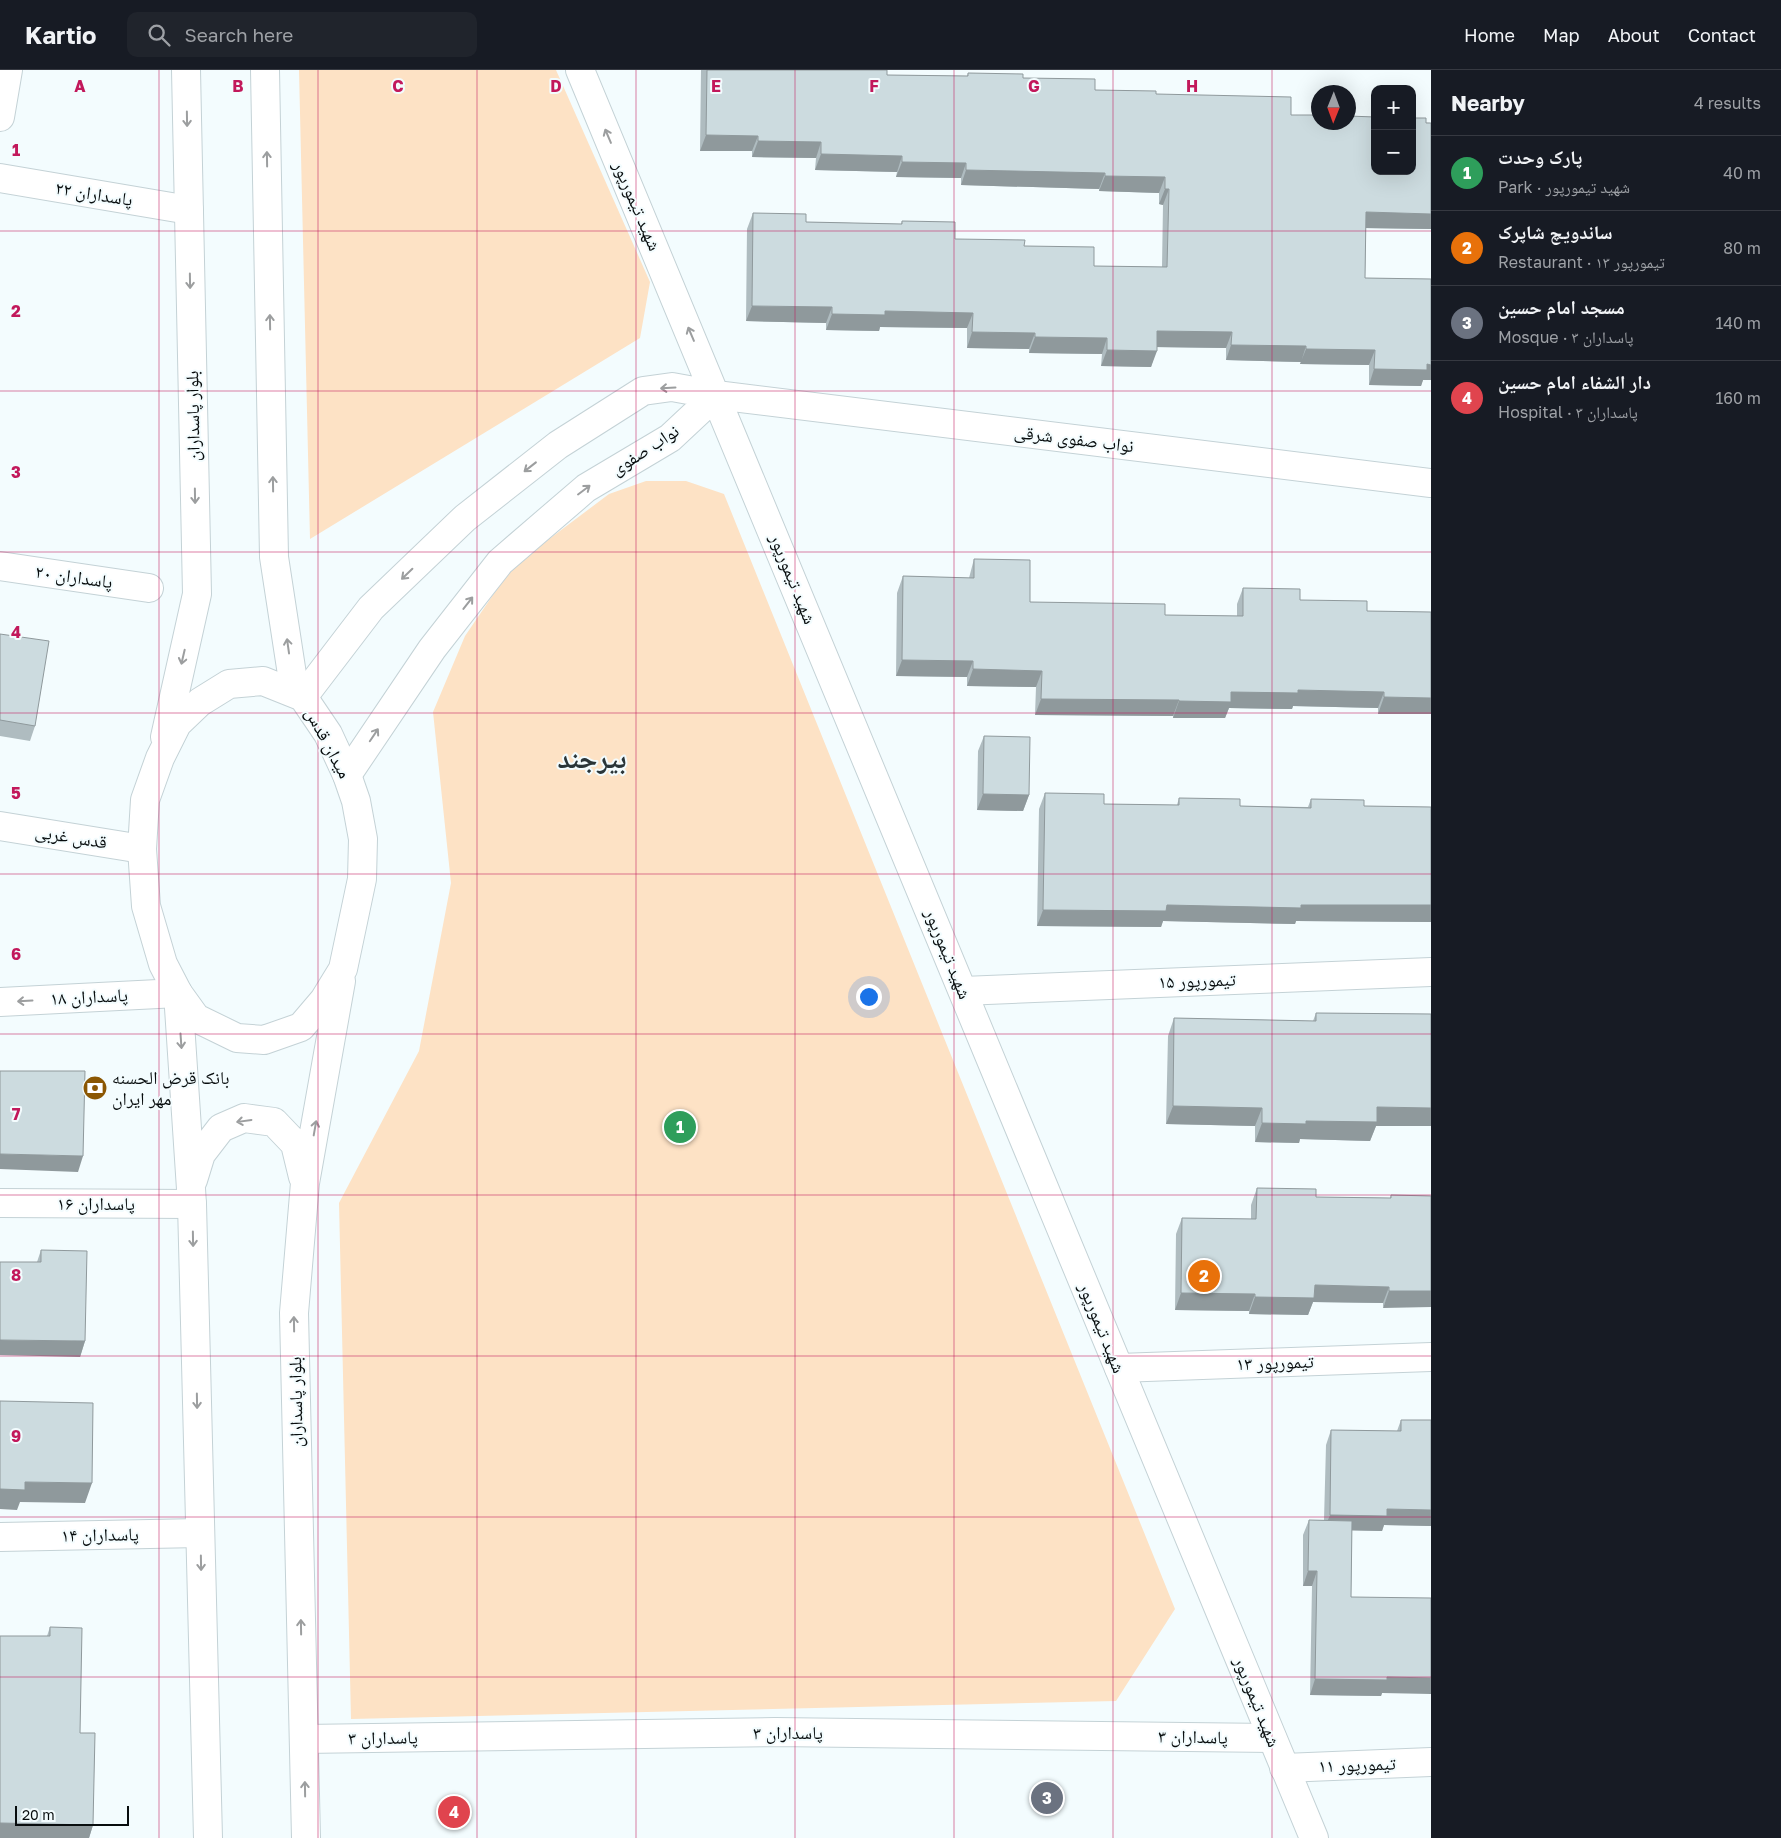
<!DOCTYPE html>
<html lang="en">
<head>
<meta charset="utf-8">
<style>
	body { margin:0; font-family:"Golos Text","Noto Naskh Arabic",sans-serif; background:#20242c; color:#f1f3f6 }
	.controls { position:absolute; right:15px; top:15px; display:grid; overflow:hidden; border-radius:10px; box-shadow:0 5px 20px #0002 }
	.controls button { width:45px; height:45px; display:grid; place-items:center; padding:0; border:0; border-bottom:1px solid #363941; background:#171b24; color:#f1f3f6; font:25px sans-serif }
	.compass { position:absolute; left:1311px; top:15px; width:45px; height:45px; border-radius:50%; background:#171b24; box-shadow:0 5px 20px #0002; rotate:181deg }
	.scale { position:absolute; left:15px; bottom:12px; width:114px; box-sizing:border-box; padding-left:5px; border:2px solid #080d0e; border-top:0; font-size:14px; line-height:18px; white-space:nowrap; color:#080d0e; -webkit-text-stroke:4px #f3fcfe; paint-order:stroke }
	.you { position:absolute; left:868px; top:926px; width:18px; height:18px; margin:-12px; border:4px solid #fff; border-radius:50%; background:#1a73e8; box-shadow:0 0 0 8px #1a73e833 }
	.badge { display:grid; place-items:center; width:32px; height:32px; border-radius:50%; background:#db2777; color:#fff; font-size:16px; font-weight:700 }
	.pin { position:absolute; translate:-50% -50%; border:2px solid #fff; box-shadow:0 1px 5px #0006 }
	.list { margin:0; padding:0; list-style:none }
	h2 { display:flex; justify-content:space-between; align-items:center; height:65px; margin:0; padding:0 20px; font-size:21px }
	h2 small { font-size:16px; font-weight:400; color:#9ea1a6 }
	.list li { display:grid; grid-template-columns:32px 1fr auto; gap:15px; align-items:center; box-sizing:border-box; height:75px; padding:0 20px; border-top:1px solid #363941 }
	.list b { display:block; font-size:19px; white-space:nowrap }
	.list p { margin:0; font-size:16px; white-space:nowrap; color:#9ea1a6 }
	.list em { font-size:16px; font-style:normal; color:#9ea1a6 }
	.icon { flex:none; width:28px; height:28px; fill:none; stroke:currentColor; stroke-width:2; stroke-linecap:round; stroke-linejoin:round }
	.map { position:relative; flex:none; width:1431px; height:1768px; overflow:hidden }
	header { display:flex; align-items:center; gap:30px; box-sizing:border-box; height:70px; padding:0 25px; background:#171b24; border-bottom:1px solid #363941 }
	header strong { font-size:24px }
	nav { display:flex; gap:28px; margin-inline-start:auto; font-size:18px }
	.search { width:350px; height:45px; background:#20242c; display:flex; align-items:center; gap:12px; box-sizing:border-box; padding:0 18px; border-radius:10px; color:#9ea1a6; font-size:19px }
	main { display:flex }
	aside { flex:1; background:#171b24 }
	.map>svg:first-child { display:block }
</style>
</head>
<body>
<header>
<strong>Kartio</strong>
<div class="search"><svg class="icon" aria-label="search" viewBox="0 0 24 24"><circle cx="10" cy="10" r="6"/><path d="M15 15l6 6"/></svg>Search here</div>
<nav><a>Home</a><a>Map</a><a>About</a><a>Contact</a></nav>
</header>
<main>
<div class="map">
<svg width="1431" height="1768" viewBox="0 0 1431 1768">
	<rect width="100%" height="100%" fill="#f3fcfe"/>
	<path fill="#fde2c5" d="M 299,0 L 556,0 L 650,212 L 640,268 L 310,469 Z
		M 646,411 L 686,411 L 724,424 L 1175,1539 L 1116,1631 L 351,1649 L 339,1133 L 419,981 L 451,813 L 433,642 L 465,566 L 512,497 L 609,424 Z"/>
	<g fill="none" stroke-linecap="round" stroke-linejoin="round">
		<defs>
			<path id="street" d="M 0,47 L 8,0
				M 0,108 L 189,140
				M 0,496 L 149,518
				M 963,921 L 1431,902
				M 0,932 L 178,923
				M 0,1133 L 192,1134
				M 1119,1298 L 1431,1287
				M 0,1467 L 200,1463
				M 304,1669 L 775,1662 L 1272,1668
				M 1284,1698 L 1431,1692"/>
			<path id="secondary" d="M 580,0 L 1314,1768
				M 303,627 L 371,538 L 465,448 L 558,375 L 643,321 L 672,317 L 716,325 L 1431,413
				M 347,705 L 432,579 L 500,492 L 586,418 L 670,368 L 716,325
				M 0,756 L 142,779"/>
			<path id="primary" d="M 265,0 L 274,487 L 295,624
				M 263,611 L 303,627 L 328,664 L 347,705 L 356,731 L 363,769 L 362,809 L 343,899 L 324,930 L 301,957 L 264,970 L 237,968 L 196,948 L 178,923 L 163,894 L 146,836 L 142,779 L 145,730 L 160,688 L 177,654 L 200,632 L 229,614 Z
				M 165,667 L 197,524 L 186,0
				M 178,923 L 192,1134 L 208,1768
				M 193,1110 L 201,1084 L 221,1058 L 244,1048 L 274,1052 L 295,1074 L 303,1107
				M 306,1768 L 294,1243 L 305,1113 L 341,911"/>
		</defs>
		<use href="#street" stroke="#c4d2d6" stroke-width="30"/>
		<use href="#secondary" stroke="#c4d2d6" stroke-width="30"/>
		<use href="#primary" stroke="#c4d2d6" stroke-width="30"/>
		<use href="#street" stroke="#fff" stroke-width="28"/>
		<use href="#secondary" stroke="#fff" stroke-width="28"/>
		<use href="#primary" stroke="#fff" stroke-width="28"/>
	</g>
	<path fill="#afbcc0" d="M 701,0 L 887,0 L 887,5 L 967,6 L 968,3 L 1023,8 L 1095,20 L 1156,24 L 1291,45 L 1431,53 L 1431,159 L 1366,158 L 1365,208 L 1431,209 L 1431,310 L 1423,310 L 1421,316 L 1369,315 L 1369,295 L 1300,294 L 1301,292 L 1226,290 L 1226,278 L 1157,277 L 1151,297 L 1101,296 L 1102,284 L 1029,283 L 1029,279 L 967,278 L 967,258 L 880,257 L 879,261 L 826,260 L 826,253 L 746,251 L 747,159 L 753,143 L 806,152 L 901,154 L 902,151 L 955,169 L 1024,176 L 1094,196 L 1162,197 L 1163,135 L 1159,134 L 1159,123 L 1099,121 L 1099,119 L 961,115 L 961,108 L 896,107 L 897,102 L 815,100 L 816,88 L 752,87 L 752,81 L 700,81 Z
		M 974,489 L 1030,532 L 1165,545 L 1237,546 L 1237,534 L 1243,518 L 1300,530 L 1367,541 L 1431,542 L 1431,644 L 1378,644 L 1378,638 L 1293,636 L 1292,639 L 1229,638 L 1225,648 L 1173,648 L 1173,646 L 1035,645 L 1036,617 L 967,616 L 967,607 L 896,606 L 897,523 L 903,506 L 969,508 Z
		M 0,564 L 35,656 L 30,671 L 0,666 Z
		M 984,666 L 1029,725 L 1023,741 L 977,740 L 978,681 Z
		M 1045,723 L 1104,734 L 1177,735 L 1179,728 L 1240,736 L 1308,737 L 1311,729 L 1364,736 L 1431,737 L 1431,852 L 1296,851 L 1295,854 L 1163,851 L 1161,857 L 1037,856 L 1039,739 Z
		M 1316,943 L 1431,944 L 1431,1056 L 1376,1056 L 1370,1071 L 1300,1069 L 1299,1073 L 1255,1072 L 1255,1056 L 1166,1054 L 1168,966 L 1174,948 L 1313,951 Z
		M 1257,1118 L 1316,1127 L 1390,1128 L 1391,1125 L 1431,1126 L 1383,1238 L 1383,1233 L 1313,1232 L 1308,1245 L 1249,1244 L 1249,1241 L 1175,1240 L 1176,1164 L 1182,1148 L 1251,1149 L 1251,1135 Z
		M 41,1180 L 85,1271 L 80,1287 L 37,1192 Z
		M 1401,1350 L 1431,1350 L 1431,1456 L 1384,1455 L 1382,1461 L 1352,1460 L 1351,1527 L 1382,1623 L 1381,1626 L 1310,1625 L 1312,1516 L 1303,1516 L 1303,1465 L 1309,1450 L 1324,1450 L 1326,1375 L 1331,1360 L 1397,1361 Z
		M 50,1557 L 80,1663 L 93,1755 L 89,1768 L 0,1768 L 47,1566 Z"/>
	<path fill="#8f999c" d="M 706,65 L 758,66 L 752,81 L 700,81 Z
		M 758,71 L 821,72 L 816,88 L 752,87 Z
		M 821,84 L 902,86 L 897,102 L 815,100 Z
		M 902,92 L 966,93 L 961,108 L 896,107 Z
		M 966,100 L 1105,103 L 1099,119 L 961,115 Z
		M 1105,106 L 1165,107 L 1159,123 L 1099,121 Z
		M 1165,119 L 1169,119 L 1163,135 L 1159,134 Z
		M 1366,142 L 1431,144 L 1431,159 L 1361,158 Z
		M 752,236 L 832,237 L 826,253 L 746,251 Z
		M 885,241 L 973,243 L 967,258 L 880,257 L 879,261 L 826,260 L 832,244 Z
		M 1157,261 L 1232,262 L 1226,278 L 1152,277 Z
		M 972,262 L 1035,263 L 1029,279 L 967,278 Z
		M 1035,267 L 1107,268 L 1102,284 L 1029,283 Z
		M 1231,275 L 1306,276 L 1301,292 L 1226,290 Z
		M 1306,279 L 1375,280 L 1369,295 L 1300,294 Z
		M 1107,280 L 1157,281 L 1151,297 L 1101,296 Z
		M 1427,294 L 1431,295 L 1431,310 L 1423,310 L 1421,316 L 1369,315 L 1374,299 Z
		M 902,590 L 973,591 L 967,607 L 896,606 Z
		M 973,599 L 1042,601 L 1036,617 L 967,616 Z
		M 1298,620 L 1384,622 L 1378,638 L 1293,636 L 1292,639 L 1229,638 L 1225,648 L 1173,648 L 1179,631 L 1231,622 Z
		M 1384,627 L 1431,628 L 1431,644 L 1378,644 Z
		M 1041,629 L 1179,630 L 1173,646 L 1035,645 Z
		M 983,724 L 1029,725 L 1023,741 L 977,740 Z
		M 1167,835 L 1431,835 L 1431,852 L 1296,851 L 1295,854 L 1163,851 L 1161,857 L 1037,856 L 1043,840 Z
		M 1173,1036 L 1262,1038 L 1255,1056 L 1166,1054 Z
		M 1377,1037 L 1431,1038 L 1431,1056 L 1376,1056 L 1370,1071 L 1300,1069 L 1299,1073 L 1255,1072 L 1262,1053 L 1306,1051 Z
		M 0,1084 L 83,1086 L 78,1102 L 0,1099 Z
		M 1315,1215 L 1389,1217 L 1383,1233 L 1313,1232 L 1308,1245 L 1249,1244 L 1255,1227 Z
		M 1389,1221 L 1431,1221 L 1431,1237 L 1383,1238 Z
		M 1181,1223 L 1255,1224 L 1249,1241 L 1175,1240 Z
		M 0,1270 L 85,1271 L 80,1287 L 0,1285 Z
		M 25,1412 L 92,1413 L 85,1433 L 20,1432 L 17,1440 L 0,1439 L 0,1419 Z
		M 1387,1439 L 1431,1440 L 1431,1456 L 1384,1455 L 1382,1461 L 1324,1460 L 1330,1445 Z
		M 1308,1501 L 1317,1501 L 1312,1516 L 1303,1516 Z
		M 1387,1607 L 1431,1608 L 1431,1624 L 1382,1623 L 1381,1626 L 1310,1625 L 1315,1609 Z
		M 0,1753 L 93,1755 L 89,1768 L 0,1768 Z"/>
	<path fill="#ccdbdf" stroke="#8f999c" d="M 707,0 L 887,0 L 887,5 L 968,6 L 968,3 L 1023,4 L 1023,8 L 1095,9 L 1095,20 L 1156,21 L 1156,24 L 1291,27 L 1291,45 L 1318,45 L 1318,52 L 1348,52 L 1348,46 L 1375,47 L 1375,101 L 1412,101 L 1412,48 L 1426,48 L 1426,53 L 1431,53 L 1431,144 L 1366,142 L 1365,208 L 1431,209 L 1431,295 L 1427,294 L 1427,300 L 1374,299 L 1375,280 L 1306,279 L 1306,276 L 1231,275 L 1232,262 L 1157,261 L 1157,281 L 1107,280 L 1107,268 L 1035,267 L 1035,263 L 972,262 L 973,243 L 885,241 L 885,245 L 832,244 L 832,237 L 752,236 L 753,143 L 806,144 L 806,152 L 902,154 L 902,151 L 955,152 L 955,169 L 1025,170 L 1024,176 L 1094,177 L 1094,196 L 1167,197 L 1169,119 L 1165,119 L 1165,107 L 1105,106 L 1105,103 L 966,100 L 966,93 L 902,92 L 902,86 L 821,84 L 821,72 L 758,71 L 758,66 L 706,65 Z
		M 974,489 L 1030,490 L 1030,532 L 1165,534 L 1165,545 L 1243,546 L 1243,518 L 1300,519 L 1300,530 L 1367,531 L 1367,541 L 1431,542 L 1431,628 L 1384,627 L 1384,622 L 1298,620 L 1298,623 L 1231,622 L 1231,632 L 1179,631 L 1179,630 L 1041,629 L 1042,601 L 973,599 L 973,591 L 902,590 L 903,506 L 974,508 Z
		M 0,564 L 49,571 L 35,656 L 0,650 Z
		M 984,666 L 1030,667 L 1029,725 L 983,724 Z
		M 1045,723 L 1104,724 L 1104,734 L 1179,735 L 1179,728 L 1240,729 L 1240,736 L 1311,738 L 1311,729 L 1364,730 L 1364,736 L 1431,737 L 1431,835 L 1301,835 L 1301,838 L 1167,835 L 1166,841 L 1043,840 Z
		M 1316,943 L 1431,944 L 1431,1038 L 1377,1037 L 1377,1052 L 1306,1051 L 1306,1054 L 1262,1053 L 1262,1038 L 1173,1036 L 1174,948 L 1316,951 Z
		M 0,1001 L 85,1001 L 83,1086 L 0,1084 Z
		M 1257,1118 L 1316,1119 L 1316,1127 L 1391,1128 L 1391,1125 L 1431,1126 L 1431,1221 L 1389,1221 L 1389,1217 L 1315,1215 L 1314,1228 L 1255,1227 L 1255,1224 L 1181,1223 L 1182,1148 L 1256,1149 Z
		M 41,1180 L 87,1181 L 85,1271 L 0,1270 L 0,1192 L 41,1192 Z
		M 0,1331 L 93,1333 L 92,1413 L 25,1412 L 25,1420 L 0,1419 Z
		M 1401,1350 L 1431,1350 L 1431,1440 L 1387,1439 L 1387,1446 L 1330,1445 L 1331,1360 L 1401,1361 Z
		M 1309,1450 L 1352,1451 L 1351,1527 L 1431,1528 L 1431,1608 L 1387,1607 L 1387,1610 L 1315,1609 L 1317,1501 L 1308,1501 Z
		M 50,1557 L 82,1558 L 80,1663 L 95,1663 L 93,1755 L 0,1753 L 0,1566 L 50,1566 Z"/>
	<defs><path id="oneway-shaft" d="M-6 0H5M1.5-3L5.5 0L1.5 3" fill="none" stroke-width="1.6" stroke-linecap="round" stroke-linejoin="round" transform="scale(1.25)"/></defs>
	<g stroke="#9c9e9f">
		<use href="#oneway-shaft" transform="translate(187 49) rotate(89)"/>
		<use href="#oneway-shaft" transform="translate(608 66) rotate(-113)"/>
		<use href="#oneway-shaft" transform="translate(267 89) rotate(-91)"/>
		<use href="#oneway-shaft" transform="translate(190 211) rotate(89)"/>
		<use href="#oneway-shaft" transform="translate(270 252) rotate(-91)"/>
		<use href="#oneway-shaft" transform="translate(691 264) rotate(-113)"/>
		<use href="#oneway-shaft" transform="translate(668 318) rotate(177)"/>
		<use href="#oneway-shaft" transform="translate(530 397) rotate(142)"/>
		<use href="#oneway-shaft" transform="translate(273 414) rotate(-91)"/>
		<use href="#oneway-shaft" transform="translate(584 420) rotate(-37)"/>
		<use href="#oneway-shaft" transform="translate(195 426) rotate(89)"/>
		<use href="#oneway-shaft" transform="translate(407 504) rotate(136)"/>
		<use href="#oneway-shaft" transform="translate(468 533) rotate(-52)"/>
		<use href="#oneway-shaft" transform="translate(288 576) rotate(-98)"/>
		<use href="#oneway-shaft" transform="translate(183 587) rotate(103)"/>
		<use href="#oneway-shaft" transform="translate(374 665) rotate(-56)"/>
		<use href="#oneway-shaft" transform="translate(25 931) rotate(177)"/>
		<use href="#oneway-shaft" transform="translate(181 971) rotate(86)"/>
		<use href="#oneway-shaft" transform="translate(244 1051) rotate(172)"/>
		<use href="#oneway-shaft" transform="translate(315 1058) rotate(-80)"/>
		<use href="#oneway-shaft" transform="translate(193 1169) rotate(89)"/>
		<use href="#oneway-shaft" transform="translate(294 1254) rotate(-91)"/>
		<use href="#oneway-shaft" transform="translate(197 1331) rotate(89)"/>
		<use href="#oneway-shaft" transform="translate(201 1493) rotate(89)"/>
		<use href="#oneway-shaft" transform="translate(301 1557) rotate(-91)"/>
		<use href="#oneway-shaft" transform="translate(305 1719) rotate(-91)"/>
	</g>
	<path fill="none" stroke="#c2185b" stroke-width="1" stroke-opacity="0.55" d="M 159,0 L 159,1768M 318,0 L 318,1768M 477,0 L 477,1768M 636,0 L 636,1768M 795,0 L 795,1768M 954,0 L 954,1768M 1113,0 L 1113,1768M 1272,0 L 1272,1768M 0,161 L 1431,161M 0,321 L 1431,321M 0,482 L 1431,482M 0,643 L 1431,643M 0,804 L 1431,804M 0,964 L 1431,964M 0,1125 L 1431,1125M 0,1286 L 1431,1286M 0,1447 L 1431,1447M 0,1607 L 1431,1607"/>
	<defs>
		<symbol id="bank-disc" viewBox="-11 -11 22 22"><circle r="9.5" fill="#8b5703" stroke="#f3fcfe"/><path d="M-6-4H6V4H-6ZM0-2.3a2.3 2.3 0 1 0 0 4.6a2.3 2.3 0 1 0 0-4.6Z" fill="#fff"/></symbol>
	</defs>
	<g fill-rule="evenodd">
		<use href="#bank-disc" x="81" y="1004" width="28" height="28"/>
	</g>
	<g text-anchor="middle" stroke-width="4" stroke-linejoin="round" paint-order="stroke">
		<g font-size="18" fill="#080d0e" stroke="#f3fcfe">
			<text transform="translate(94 124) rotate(9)" y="6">پاسداران ۲۲</text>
			<text transform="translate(637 136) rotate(67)" y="6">شهید تیمورپور</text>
			<text transform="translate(193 346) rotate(-91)" y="6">بلوار پاسداران</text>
			<text transform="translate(1074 369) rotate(7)" y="6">نواب صفوی شرقی</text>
			<text transform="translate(645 380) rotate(-33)" y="6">نواب صفوی</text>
			<text transform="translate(74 507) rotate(8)" y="6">پاسداران ۲۰</text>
			<text transform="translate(793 509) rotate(68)" y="6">شهید تیمورپور</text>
			<text transform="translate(328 673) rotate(62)" y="6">میدان قدس</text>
			<text transform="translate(71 767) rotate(9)" y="6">قدس غربی</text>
			<text transform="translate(948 884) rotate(68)" y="6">شهید تیمورپور</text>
			<text transform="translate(1197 911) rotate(-2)" y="6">تیمورپور ۱۵</text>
			<text transform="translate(89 927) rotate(-3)" y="6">پاسداران ۱۸</text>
			<text x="96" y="1140">پاسداران ۱۶</text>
			<text transform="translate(1102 1258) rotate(68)" y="6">شهید تیمورپور</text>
			<text transform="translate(1275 1293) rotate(-2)" y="6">تیمورپور ۱۳</text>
			<text transform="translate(296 1332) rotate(-91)" y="6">بلوار پاسداران</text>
			<text transform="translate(100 1465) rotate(-1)" y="6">پاسداران ۱۴</text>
			<text transform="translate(1257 1632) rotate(68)" y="6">شهید تیمورپور</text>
			<text x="788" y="1669">پاسداران ۳</text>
			<text transform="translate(1193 1667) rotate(1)" y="6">پاسداران ۳</text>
			<text transform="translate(383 1668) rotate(-1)" y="6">پاسداران ۳</text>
			<text transform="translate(1357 1695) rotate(-2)" y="6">تیمورپور ۱۱</text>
		</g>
		<g font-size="18" fill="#080d0e" stroke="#f3fcfe" text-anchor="start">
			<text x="112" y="1014">بانک قرض الحسنه<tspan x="112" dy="21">مهر ایران</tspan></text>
		</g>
		<g font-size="28" font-weight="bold" fill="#2a3538" stroke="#f3fcfe">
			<text x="592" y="698">بیرجند</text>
		</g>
	</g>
	<g font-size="16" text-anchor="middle" font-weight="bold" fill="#c2185b" stroke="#f3fcfe" stroke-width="4" stroke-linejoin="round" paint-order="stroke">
		<text x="80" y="22">A</text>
		<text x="238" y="22">B</text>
		<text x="398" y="22">C</text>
		<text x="556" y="22">D</text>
		<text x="716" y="22">E</text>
		<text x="874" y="22">F</text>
		<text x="1034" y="22">G</text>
		<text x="1192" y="22">H</text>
		<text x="16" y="86">1</text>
		<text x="16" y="247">2</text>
		<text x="16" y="408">3</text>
		<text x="16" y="568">4</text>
		<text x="16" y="729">5</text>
		<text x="16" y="890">6</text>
		<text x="16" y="1050">7</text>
		<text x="16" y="1211">8</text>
		<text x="16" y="1372">9</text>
	</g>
</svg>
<div class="controls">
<button>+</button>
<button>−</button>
</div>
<svg class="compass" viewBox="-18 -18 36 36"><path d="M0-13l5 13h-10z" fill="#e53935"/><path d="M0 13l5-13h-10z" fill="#9ea1a6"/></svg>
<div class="scale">20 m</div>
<div class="you"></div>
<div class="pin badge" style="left:680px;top:1057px;background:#2e9e5b">1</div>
<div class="pin badge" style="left:1204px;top:1206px;background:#e8710a">2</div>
<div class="pin badge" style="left:1047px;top:1728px;background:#6b7280">3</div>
<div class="pin badge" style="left:454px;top:1742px;background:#e0444e">4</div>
</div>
<aside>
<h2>Nearby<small>4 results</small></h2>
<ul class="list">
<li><span class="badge" style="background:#2e9e5b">1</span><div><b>پارک وحدت</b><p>Park · شهید تیمورپور</p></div><em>40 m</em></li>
<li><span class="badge" style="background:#e8710a">2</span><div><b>ساندویچ شاپرک</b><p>Restaurant · تیمورپور ۱۳</p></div><em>80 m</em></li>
<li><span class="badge" style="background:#6b7280">3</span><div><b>مسجد امام حسین</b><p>Mosque · پاسداران ۳</p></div><em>140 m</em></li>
<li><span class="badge" style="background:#e0444e">4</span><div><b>دار الشفاء امام حسین</b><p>Hospital · پاسداران ۳</p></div><em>160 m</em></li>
</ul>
</aside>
</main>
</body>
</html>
